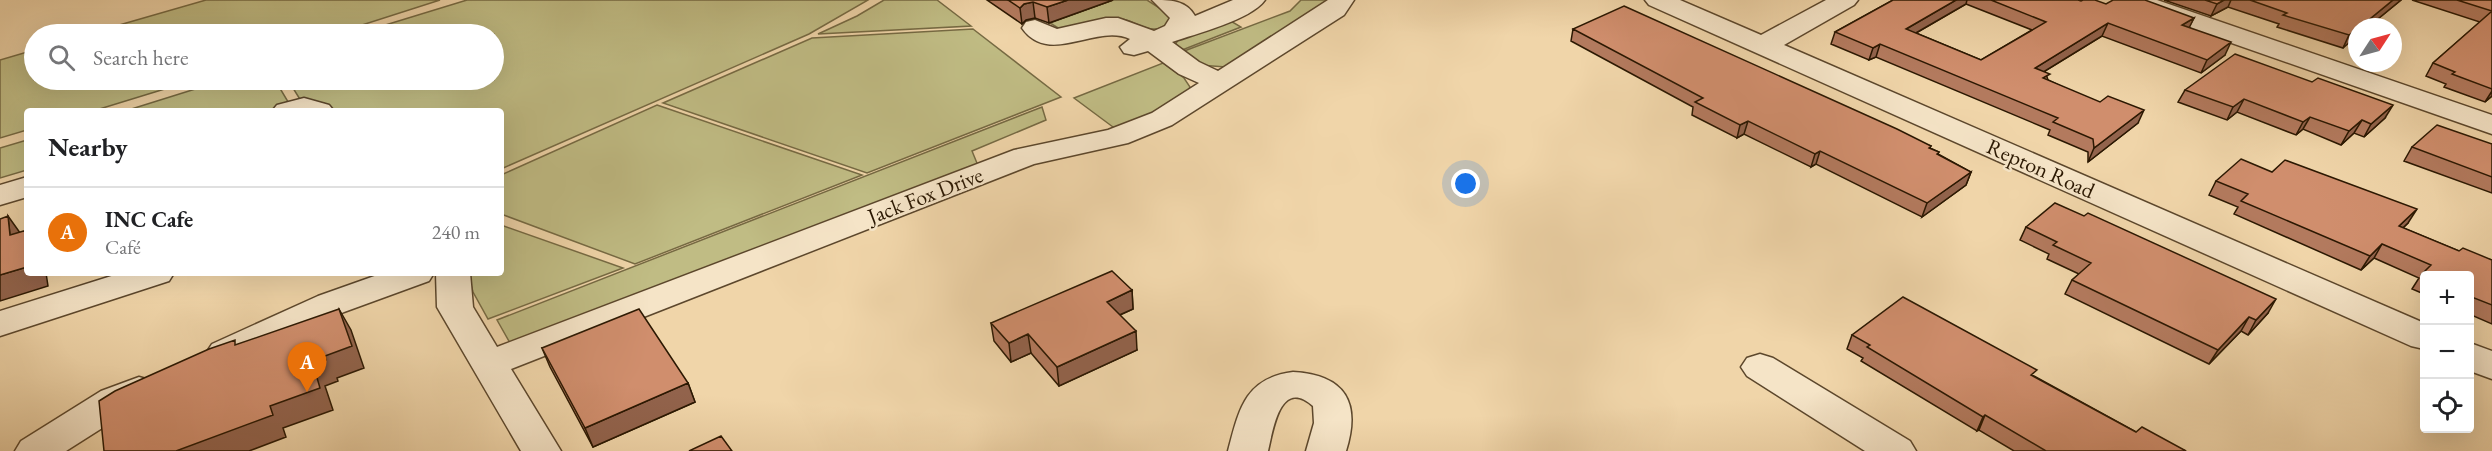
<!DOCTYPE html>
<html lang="en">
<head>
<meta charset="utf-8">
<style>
	body { margin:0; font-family:"EB Garamond",serif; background:#f6f6f6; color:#202124 }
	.controls { position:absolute; right:18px; bottom:18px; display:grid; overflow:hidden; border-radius:6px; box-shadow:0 6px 24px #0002 }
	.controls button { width:54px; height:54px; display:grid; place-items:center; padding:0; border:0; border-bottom:2px solid #e0e0e0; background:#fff; color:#202124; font:30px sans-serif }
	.compass { position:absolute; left:2348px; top:18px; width:54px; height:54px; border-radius:50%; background:#fff; box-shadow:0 6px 24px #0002; rotate:54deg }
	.you { position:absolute; left:1466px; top:184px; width:21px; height:21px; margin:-15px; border:4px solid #fff; border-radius:50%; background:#1a73e8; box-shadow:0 0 0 9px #1a73e833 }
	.badge { display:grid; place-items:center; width:39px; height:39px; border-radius:50%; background:#7c3aed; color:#fff; font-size:20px; font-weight:700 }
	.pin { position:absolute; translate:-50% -50px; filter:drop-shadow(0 2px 3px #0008) }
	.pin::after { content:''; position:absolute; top:32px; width:21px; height:18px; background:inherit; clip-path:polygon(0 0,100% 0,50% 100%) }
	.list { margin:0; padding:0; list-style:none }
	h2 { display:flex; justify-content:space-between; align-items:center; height:78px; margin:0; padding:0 24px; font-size:26px }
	h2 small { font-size:20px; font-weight:400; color:#757577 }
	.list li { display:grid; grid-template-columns:39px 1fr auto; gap:18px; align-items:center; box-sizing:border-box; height:90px; padding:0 24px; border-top:2px solid #e0e0e0 }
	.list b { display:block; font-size:22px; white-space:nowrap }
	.list p { margin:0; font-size:20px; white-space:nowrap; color:#757577 }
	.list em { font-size:20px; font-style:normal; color:#757577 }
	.icon { flex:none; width:33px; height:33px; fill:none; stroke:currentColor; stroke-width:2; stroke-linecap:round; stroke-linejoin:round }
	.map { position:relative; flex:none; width:2492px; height:451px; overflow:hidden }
	.search { position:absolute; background:#fff; box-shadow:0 6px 24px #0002; left:24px; top:24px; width:480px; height:66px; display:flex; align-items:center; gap:15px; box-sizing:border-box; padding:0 21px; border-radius:33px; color:#757577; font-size:22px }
	.panel { position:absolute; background:#fff; box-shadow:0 6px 24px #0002; left:24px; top:108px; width:480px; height:168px; border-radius:6px }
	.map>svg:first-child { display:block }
</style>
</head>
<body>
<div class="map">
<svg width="2492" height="451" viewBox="0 0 2492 451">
	<rect width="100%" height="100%" fill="#f0d5a9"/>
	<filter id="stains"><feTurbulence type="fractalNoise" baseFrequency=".00333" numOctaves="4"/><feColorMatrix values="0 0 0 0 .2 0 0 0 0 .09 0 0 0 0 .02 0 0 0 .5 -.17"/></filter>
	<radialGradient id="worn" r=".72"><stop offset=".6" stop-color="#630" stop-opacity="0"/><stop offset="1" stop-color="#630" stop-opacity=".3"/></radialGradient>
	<path fill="#c0bc84" stroke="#766a43" stroke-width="1.5" d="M 206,0 L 440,0 L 334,34 L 88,34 Z
		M 467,0 L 868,0 L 809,34 L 501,169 L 501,111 L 333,111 L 324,103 L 301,101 L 288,80 L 494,80 L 494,34 L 356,34 Z
		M 884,0 L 937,0 L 971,26 L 818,34 L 857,16 Z
		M 1113,0 L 1147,0 L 1175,18 C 1148,44 1140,16 1110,18 C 1094,19 1078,27 1063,31 L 1050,23 Z
		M 1301,0 L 1331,0 L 1226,67 L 1199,65 L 1179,53 L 1290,11 Z
		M 1229,20 L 1241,27 L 1177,52 L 1175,45 L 1178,40 Z
		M 973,29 L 1061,97 L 867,173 L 663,103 L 812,38 Z
		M 34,50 L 34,80 L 194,80 L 93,111 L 27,111 L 27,130 L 0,138 L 0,60 Z
		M 1163,63 L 1184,78 L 1190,87 C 1179,112 1141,120 1117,130 L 1074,98 Z
		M 224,80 L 275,80 L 290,105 L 270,111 L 125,111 Z
		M 657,105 L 862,175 L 635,264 L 501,214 L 501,175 Z
		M 1042,107 L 1046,120 L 972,151 L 979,168 L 514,350 L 497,320 Z
		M 27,140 L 27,170 L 0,178 L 0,148 Z
		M 501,225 L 623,268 L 488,319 L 473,292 L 468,273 L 501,273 Z"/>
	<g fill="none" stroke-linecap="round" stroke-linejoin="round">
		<defs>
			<path id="minor" d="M 1152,0 C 1170,0 1186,0 1195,16 L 1233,0 L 1265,0 C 1251,20 1195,34 1172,42 L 1199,62 L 1218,71 L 1328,0 L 1354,0 L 1344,15 L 1172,125 L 1128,143 L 1034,164 L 511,369 L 561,451 L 521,451 L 437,307 L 436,273 L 470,273 L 473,307 L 497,347 L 1014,150 L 1108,130 L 1152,113 L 1199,83 L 1179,74 L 1148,51 L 1134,55 L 1124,53 L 1120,47 L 1130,39 C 1096,23 1049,67 1022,28 L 1026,22 L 1035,20 L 1057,29 L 1106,18 L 1118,18 L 1154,31 L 1165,26 L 1170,18 Z
				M 1645,0 L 1680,0 L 1761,35 L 1826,0 L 1858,0 L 1854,5 L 1784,45 L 2424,323 L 2424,349 L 2411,346 L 1649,5 Z
				M 2119,0 L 2157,0 L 2492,115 L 2492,134 L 2123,5 Z
				M 304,98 L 329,105 L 334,111 L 272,111 L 277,105 Z
				M 27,177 L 27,197 L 0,205 L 0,185 Z
				M 121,273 L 174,273 L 169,281 L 0,336 L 0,311 Z
				M 383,273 L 434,273 L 429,281 L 344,312 L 238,362 L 225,366 L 212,362 L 206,353 L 212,344 L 318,296 Z
				M 2470,343 L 2492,351 L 2492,379 L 2470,371 Z
				M 1760,354 L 1773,358 L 1910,441 L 1916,451 L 1865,451 L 1747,376 L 1741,367 L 1747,358 Z
				M 1293,372 C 1346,375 1361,403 1346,451 L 1306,451 L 1314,423 L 1313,406 C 1280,377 1273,430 1268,451 L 1228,451 C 1239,409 1245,378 1293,372 Z
				M 139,377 L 153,381 L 158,390 L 153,399 L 129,411 L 66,451 L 15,451 L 21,441 L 101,391 Z"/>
		</defs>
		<use href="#minor" stroke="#5c472c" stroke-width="3"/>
		<use href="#minor" fill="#f5e4c7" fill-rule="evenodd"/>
	</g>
	<path fill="#b37a5e" stroke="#2b1802" stroke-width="1.5" fill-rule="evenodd" d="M 987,0 L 1113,0 L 1049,23 L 1035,18 L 1026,20 L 1022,24 Z
		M 1893,0 L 2078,0 L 2194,18 L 2189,27 L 2225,55 L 2201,73 L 2102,36 L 2045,71 L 2048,80 L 2138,123 L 2088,162 L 2088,152 L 2048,135 L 2050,130 L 1876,57 L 1869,60 L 1831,44 L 1835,32 ZM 1966,4 L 2032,30 L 1981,60 L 1916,33 Z
		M 2164,0 L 2401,0 L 2368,27 L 2357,27 L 2343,48 L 2277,27 L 2279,24 L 2228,7 L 2211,16 Z
		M 2412,0 L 2492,0 L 2492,96 L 2485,102 L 2444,87 L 2446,84 L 2426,76 L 2433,63 L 2480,22 Z
		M 1573,29 L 1931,146 L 1930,148 L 1939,152 L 1938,154 L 1971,172 L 1966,185 L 1922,217 L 1816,164 L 1811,167 L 1744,134 L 1737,138 L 1692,115 L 1693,107 L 1571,41 Z
		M 2185,90 L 2385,118 L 2364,137 L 2354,133 L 2341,145 L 2303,129 L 2296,135 L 2237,112 L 2227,120 L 2178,102 Z
		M 2492,144 L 2492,193 L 2404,161 L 2412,147 Z
		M 2272,172 L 2408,223 L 2403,228 L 2459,251 L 2492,260 L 2492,324 L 2469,314 L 2469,276 L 2424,276 L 2424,294 L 2412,289 L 2419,278 L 2374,258 L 2361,270 L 2234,214 L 2238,207 L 2209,195 L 2216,181 Z
		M 2026,227 L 2268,313 L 2248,335 L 2241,331 L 2209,364 L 2065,294 L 2072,280 L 2079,274 L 2047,259 L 2049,254 L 2020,240 Z
		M 1132,290 L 1133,309 L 1120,315 L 1137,350 L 1059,386 L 1031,353 L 1011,362 L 994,341 L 991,323 Z
		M 1852,335 L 2034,376 L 2136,432 L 2186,451 L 2014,451 L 1979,430 L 1977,431 L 1861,361 L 1863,358 L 1847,349 Z
		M 542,348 L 688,383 L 695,402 L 593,447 L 550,367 Z"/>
	<path fill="#92634c" stroke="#2b1802" stroke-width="1.5" d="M 1068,0 L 1113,0 L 1049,23 L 1047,7 Z
		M 1956,0 L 1967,0 L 1966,4 L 1902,41 L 1906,29 Z
		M 2224,0 L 2231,0 L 2228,7 L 2211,16 L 2217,4 Z
		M 2393,0 L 2401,0 L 2368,27 L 2360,27 Z
		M 1033,2 L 1035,18 L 1026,20 L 1022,24 L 1020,8 L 1024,4 Z
		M 2194,18 L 2188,30 L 2182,25 Z
		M 2108,23 L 2102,36 L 2030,80 L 2035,68 Z
		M 2357,29 L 2357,36 L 2343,48 L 2349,35 Z
		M 2231,42 L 2225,55 L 2201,73 L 2207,60 Z
		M 1880,44 L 1876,57 L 1869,60 L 1873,48 Z
		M 2492,91 L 2492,96 L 2485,102 Z
		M 2244,99 L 2237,112 L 2227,120 L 2233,107 Z
		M 2393,105 L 2385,118 L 2364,137 L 2371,124 Z
		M 2144,110 L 2138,123 L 2088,162 L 2094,148 Z
		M 2310,117 L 2303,129 L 2296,135 L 2303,122 Z
		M 2362,120 L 2354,133 L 2341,145 L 2349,131 Z
		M 1748,121 L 1744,134 L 1737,138 L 1740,125 Z
		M 1820,151 L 1816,164 L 1811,167 L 1815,154 Z
		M 1971,172 L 1966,185 L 1922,217 L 1927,203 Z
		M 2417,209 L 2408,223 L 2390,240 L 2399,226 Z
		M 8,216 L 23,237 L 10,235 Z
		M 2382,244 L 2374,258 L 2361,270 L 2370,256 Z
		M 27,267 L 27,273 L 46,273 L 48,286 L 0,301 L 0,275 Z
		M 1132,290 L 1133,309 L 1108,320 L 1107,302 Z
		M 2276,299 L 2268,313 L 2248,335 L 2256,320 Z
		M 339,309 L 351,330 L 364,368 L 337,378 L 338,381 L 325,386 L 333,410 L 283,428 L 286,437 L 249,451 L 176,451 L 270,406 L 313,364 L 325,356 Z
		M 2249,317 L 2241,331 L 2209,364 L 2218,350 Z
		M 1136,331 L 1137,350 L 1059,386 L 1057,367 Z
		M 1028,334 L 1031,353 L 1011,362 L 1009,343 Z
		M 688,383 L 695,402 L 593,447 L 585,428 Z
		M 1985,415 L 1979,430 L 1977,431 L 1983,417 Z"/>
	<path fill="#d08e6d" stroke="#2b1802" stroke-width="1.5" d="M 1008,0 L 1068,0 L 1047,7 L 1033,2 L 1024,4 L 1020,8 Z
		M 1893,0 L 1956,0 L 1906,29 L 1981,60 L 2046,22 L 1991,0 L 2078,0 L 2081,1 L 2083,0 L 2095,0 L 2106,4 L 2113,0 L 2145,0 L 2194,18 L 2182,25 L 2231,42 L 2207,60 L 2108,23 L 2035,68 L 2050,74 L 2043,78 L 2100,102 L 2108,96 L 2144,110 L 2094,148 L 2093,139 L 2053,122 L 2058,118 L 1880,44 L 1873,48 L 1835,32 Z
		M 2205,0 L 2224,0 L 2217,4 Z
		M 2250,0 L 2393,0 L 2360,27 L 2357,27 L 2357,29 L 2349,35 L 2283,15 L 2287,13 Z
		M 2457,0 L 2492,0 L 2492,89 L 2452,74 L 2455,72 L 2433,63 L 2492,11 Z
		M 1624,6 L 1897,129 L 1931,146 L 1929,148 L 1939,152 L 1937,154 L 1971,172 L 1927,203 L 1820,151 L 1815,154 L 1748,121 L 1740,125 L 1695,102 L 1703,98 L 1573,29 Z
		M 2235,54 L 2312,82 L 2318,78 L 2393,105 L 2371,124 L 2362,120 L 2349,131 L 2310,117 L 2303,122 L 2244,99 L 2233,107 L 2185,90 Z
		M 2437,125 L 2492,144 L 2492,177 L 2412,147 Z
		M 2241,159 L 2272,172 L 2285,160 L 2417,209 L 2399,226 L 2459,251 L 2463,248 L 2492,260 L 2492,305 L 2469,296 L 2469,276 L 2424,276 L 2421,275 L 2431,265 L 2382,244 L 2370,256 L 2241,201 L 2248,194 L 2216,181 Z
		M 2055,203 L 2084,216 L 2088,213 L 2276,299 L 2256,320 L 2249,317 L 2218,350 L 2072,280 L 2091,263 L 2053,245 L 2057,242 L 2026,227 Z
		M 8,216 L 10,235 L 27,230 L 27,267 L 0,275 L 0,219 Z
		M 1112,271 L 1132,290 L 1107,302 L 1136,331 L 1057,367 L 1028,334 L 1009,343 L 991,323 Z
		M 1903,297 L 2037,370 L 2031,375 L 2136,432 L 2142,427 L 2186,451 L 2046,451 L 1985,415 L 1983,417 L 1867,347 L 1870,345 L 1852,335 Z
		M 339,309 L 352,346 L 325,356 L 326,360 L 313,364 L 320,388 L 270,406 L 273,415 L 176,451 L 104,451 L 99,401 L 115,391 L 209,349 L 235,340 L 235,345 Z
		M 639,309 L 688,383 L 585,428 L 542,348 Z
		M 721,436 L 732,451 L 689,451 Z"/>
	<g text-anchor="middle" stroke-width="5" stroke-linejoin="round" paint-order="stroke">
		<g font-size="22" fill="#2b1802" stroke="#f5e4c7">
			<text transform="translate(2041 168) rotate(24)" y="8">Repton Road</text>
			<text transform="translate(925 195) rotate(-21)" y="8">Jack Fox Drive</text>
		</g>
	</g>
	<rect width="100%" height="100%" filter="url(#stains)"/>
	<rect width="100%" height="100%" fill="url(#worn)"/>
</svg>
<div class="controls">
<button>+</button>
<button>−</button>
<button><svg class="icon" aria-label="locate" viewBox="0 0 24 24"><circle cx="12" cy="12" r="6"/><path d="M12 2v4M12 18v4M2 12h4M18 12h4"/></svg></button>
</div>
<svg class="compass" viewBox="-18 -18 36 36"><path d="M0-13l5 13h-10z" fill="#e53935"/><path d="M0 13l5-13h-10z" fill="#757577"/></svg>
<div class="you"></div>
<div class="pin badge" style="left:307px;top:392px;background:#e8710a">A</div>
<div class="search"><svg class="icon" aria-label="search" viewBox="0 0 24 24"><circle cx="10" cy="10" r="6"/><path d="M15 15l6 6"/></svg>Search here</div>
<section class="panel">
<h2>Nearby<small></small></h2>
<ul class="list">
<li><span class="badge" style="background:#e8710a">A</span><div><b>INC Cafe</b><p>Café</p></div><em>240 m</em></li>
</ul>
</section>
</div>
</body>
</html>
